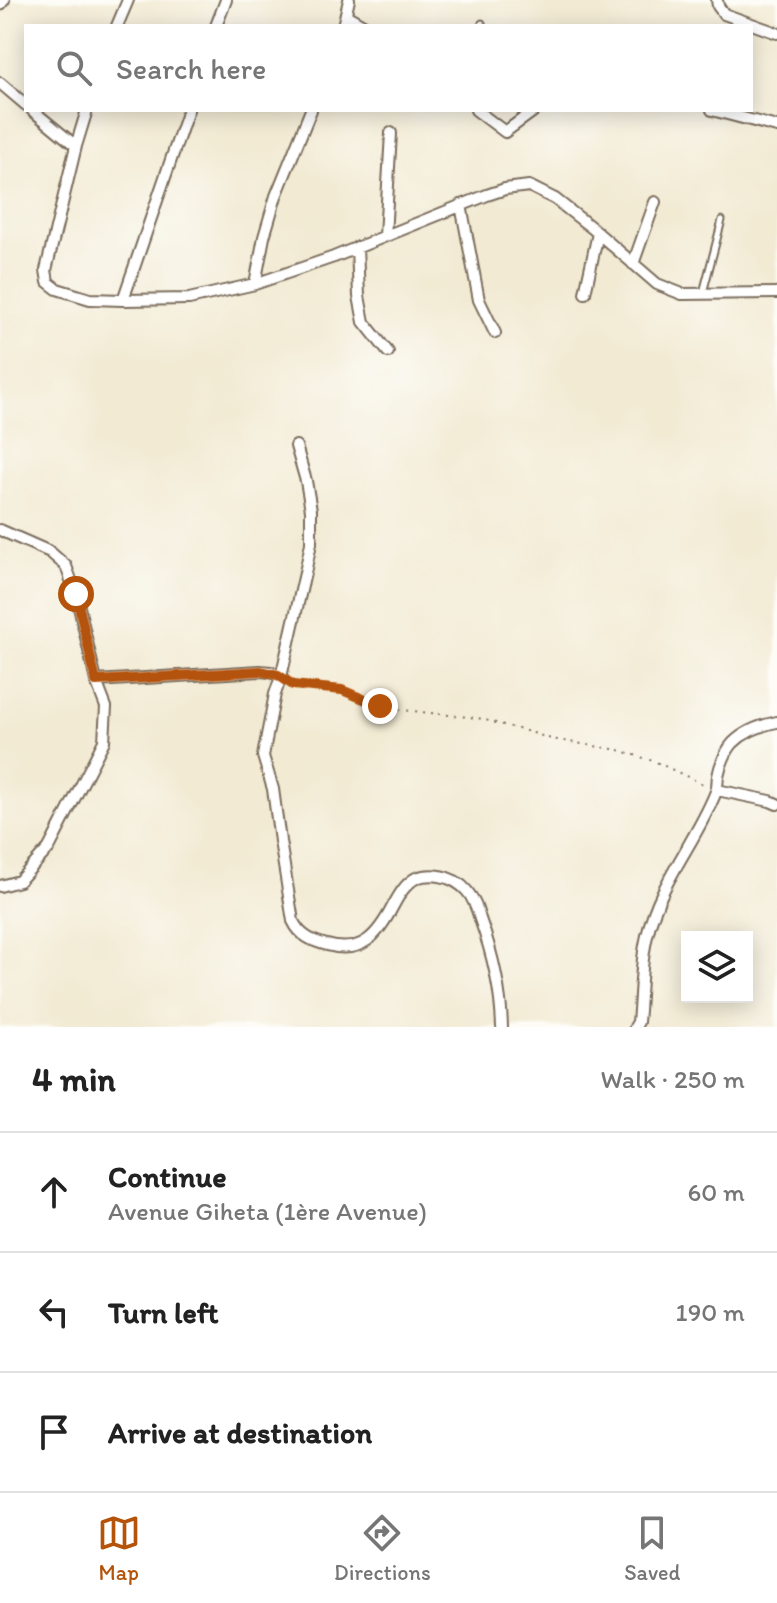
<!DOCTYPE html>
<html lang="en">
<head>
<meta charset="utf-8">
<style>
	body { margin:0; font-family:Itim,sans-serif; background:#f6f6f6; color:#222 }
	.controls { position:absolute; right:24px; bottom:24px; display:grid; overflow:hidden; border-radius:0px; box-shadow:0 4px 20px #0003 }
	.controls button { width:72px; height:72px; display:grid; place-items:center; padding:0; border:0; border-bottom:2px solid #e0e0e0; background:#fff; color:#222; font:40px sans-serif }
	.stop { position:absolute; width:24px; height:24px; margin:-18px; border:6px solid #b45309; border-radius:50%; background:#fff }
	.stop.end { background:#b45309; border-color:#fff; box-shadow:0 2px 8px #0008 }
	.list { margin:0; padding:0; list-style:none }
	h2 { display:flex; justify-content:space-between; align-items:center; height:104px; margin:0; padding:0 32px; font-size:34px }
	h2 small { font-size:26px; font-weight:400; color:#767676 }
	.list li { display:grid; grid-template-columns:52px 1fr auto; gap:24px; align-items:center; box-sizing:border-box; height:120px; padding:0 32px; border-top:2px solid #e0e0e0 }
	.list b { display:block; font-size:30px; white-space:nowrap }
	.list p { margin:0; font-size:26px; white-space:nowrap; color:#767676 }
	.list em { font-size:26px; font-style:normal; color:#767676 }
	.icon { flex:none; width:44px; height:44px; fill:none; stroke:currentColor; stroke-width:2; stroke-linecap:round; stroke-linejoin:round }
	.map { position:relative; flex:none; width:777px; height:1027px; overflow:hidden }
	.search { position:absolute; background:#fff; box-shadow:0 4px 20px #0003; left:24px; right:24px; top:24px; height:88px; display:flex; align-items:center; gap:20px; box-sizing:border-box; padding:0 28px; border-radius:0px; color:#767676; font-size:30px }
	.sheet { height:464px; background:#fff }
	nav { display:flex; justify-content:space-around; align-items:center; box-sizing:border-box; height:112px; border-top:2px solid #e0e0e0; background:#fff; font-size:22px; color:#767676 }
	nav a { display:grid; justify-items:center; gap:4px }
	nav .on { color:#b45309 }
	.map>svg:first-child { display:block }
</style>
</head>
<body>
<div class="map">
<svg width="777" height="1027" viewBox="0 0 777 1027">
	<rect width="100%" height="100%" fill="#fdfcf7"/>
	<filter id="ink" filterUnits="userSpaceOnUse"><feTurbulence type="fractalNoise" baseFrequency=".0125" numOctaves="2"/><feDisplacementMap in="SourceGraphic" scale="16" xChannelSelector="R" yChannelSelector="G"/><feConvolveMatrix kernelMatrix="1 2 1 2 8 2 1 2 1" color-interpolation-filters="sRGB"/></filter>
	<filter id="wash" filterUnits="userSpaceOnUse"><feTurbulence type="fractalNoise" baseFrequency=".006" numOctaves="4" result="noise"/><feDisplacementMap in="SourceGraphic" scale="32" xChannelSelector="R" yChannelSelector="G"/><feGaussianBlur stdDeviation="1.8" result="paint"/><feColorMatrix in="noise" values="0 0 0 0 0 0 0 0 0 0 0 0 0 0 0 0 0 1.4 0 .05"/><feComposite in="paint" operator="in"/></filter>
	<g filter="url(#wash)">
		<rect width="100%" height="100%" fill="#f2ead3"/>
	</g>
	<g filter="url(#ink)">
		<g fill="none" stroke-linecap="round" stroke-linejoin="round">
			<defs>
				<path id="service" d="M 481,26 L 482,23
					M 703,293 L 722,220"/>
				<path id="minor" d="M 717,0 L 718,6 L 724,14 L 777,33
					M 0,5 L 4,0
					M 346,15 L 365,26
					M 117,26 L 128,0
					M 216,26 L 226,0
					M 343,26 L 349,0
					M 0,83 L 26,105
					M 32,110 L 76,146
					M 87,110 L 76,146 L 46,270 L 48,282 L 57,289 L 90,299 L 123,300 L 189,299 L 255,284 L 264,237 L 276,196 L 311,110
					M 476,110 L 505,132 L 535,110
					M 712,110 L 777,127
					M 461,205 L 479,300 L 495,333
					M 385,236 L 391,133
					M 357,247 L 359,296 L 364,322 L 388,352
					M 633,264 L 655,202
					M 255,284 L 334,257 L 487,195 L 505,189 L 529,186 L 555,199 L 592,228 L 657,284 L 682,294 L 777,293
					M 585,293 L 598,233
					M 123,300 L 188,110
					M 296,446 L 306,481 L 311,510 L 311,543 L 305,573 L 281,677 L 275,694 L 263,756 L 273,789 L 280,841 L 293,921 C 300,936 312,941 327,945 C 362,955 378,935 393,906 C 399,895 405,884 416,878 C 424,875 433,875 440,876 C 451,878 460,883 467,891 C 474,899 477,909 480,919 C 493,955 501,989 502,1027
					M 0,530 L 50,552 L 66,566 L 76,594 L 96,681 L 106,707 L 104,741 L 49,848 L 19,881 L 0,886
					M 96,681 L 260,671 L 271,672 L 281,677
					M 717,790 L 770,801 L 777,804
					M 635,1027 L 638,1022 C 641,993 640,964 647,936 C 659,883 695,843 715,794 C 718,788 717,782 718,776 C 720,765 726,751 733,743 C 745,731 762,725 777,722"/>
			</defs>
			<use href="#service" stroke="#7b6d5d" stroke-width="9"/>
			<use href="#minor" stroke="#7b6d5d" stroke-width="14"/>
			<path stroke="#7b6d5d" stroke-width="2" stroke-dasharray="2 6" stroke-linecap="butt" d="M 291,684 C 308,689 326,687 343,691 C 361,695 376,705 393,709 L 478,718 L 533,733 L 551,739 L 619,750 L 656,762 L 705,785"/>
			<use href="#service" stroke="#fff" stroke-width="5"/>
			<use href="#minor" stroke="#fff" stroke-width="10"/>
		</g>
	</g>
	<g fill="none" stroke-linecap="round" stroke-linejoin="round" filter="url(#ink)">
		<path stroke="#b45309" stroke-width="10" d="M 76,594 L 96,681 L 260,671 L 278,675 L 293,685 L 342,690 L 380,706"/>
	</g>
</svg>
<div class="controls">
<button><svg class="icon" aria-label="layers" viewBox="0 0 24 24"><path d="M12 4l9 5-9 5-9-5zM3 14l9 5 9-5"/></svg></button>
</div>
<div class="stop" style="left:76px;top:594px"></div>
<div class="stop end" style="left:380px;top:706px"></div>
<div class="search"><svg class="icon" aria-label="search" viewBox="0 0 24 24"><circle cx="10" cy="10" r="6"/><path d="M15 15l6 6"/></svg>Search here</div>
</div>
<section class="sheet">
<h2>4 min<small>Walk · 250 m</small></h2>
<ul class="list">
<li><svg class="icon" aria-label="ahead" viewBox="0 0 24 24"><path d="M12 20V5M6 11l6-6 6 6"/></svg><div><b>Continue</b><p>Avenue Giheta (1ère Avenue)</p></div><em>60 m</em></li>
<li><svg class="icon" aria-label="left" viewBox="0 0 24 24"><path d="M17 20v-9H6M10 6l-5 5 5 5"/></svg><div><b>Turn left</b></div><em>190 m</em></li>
<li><svg class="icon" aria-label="arrive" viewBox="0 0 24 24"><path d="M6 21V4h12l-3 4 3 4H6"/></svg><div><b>Arrive at destination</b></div></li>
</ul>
</section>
<nav>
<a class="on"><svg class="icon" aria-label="map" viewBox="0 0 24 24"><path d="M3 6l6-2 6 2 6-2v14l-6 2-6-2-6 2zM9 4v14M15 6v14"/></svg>Map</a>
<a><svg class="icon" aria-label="directions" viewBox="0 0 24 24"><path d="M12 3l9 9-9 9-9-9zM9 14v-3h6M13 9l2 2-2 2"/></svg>Directions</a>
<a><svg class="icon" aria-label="saved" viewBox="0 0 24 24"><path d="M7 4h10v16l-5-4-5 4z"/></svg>Saved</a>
</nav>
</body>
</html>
